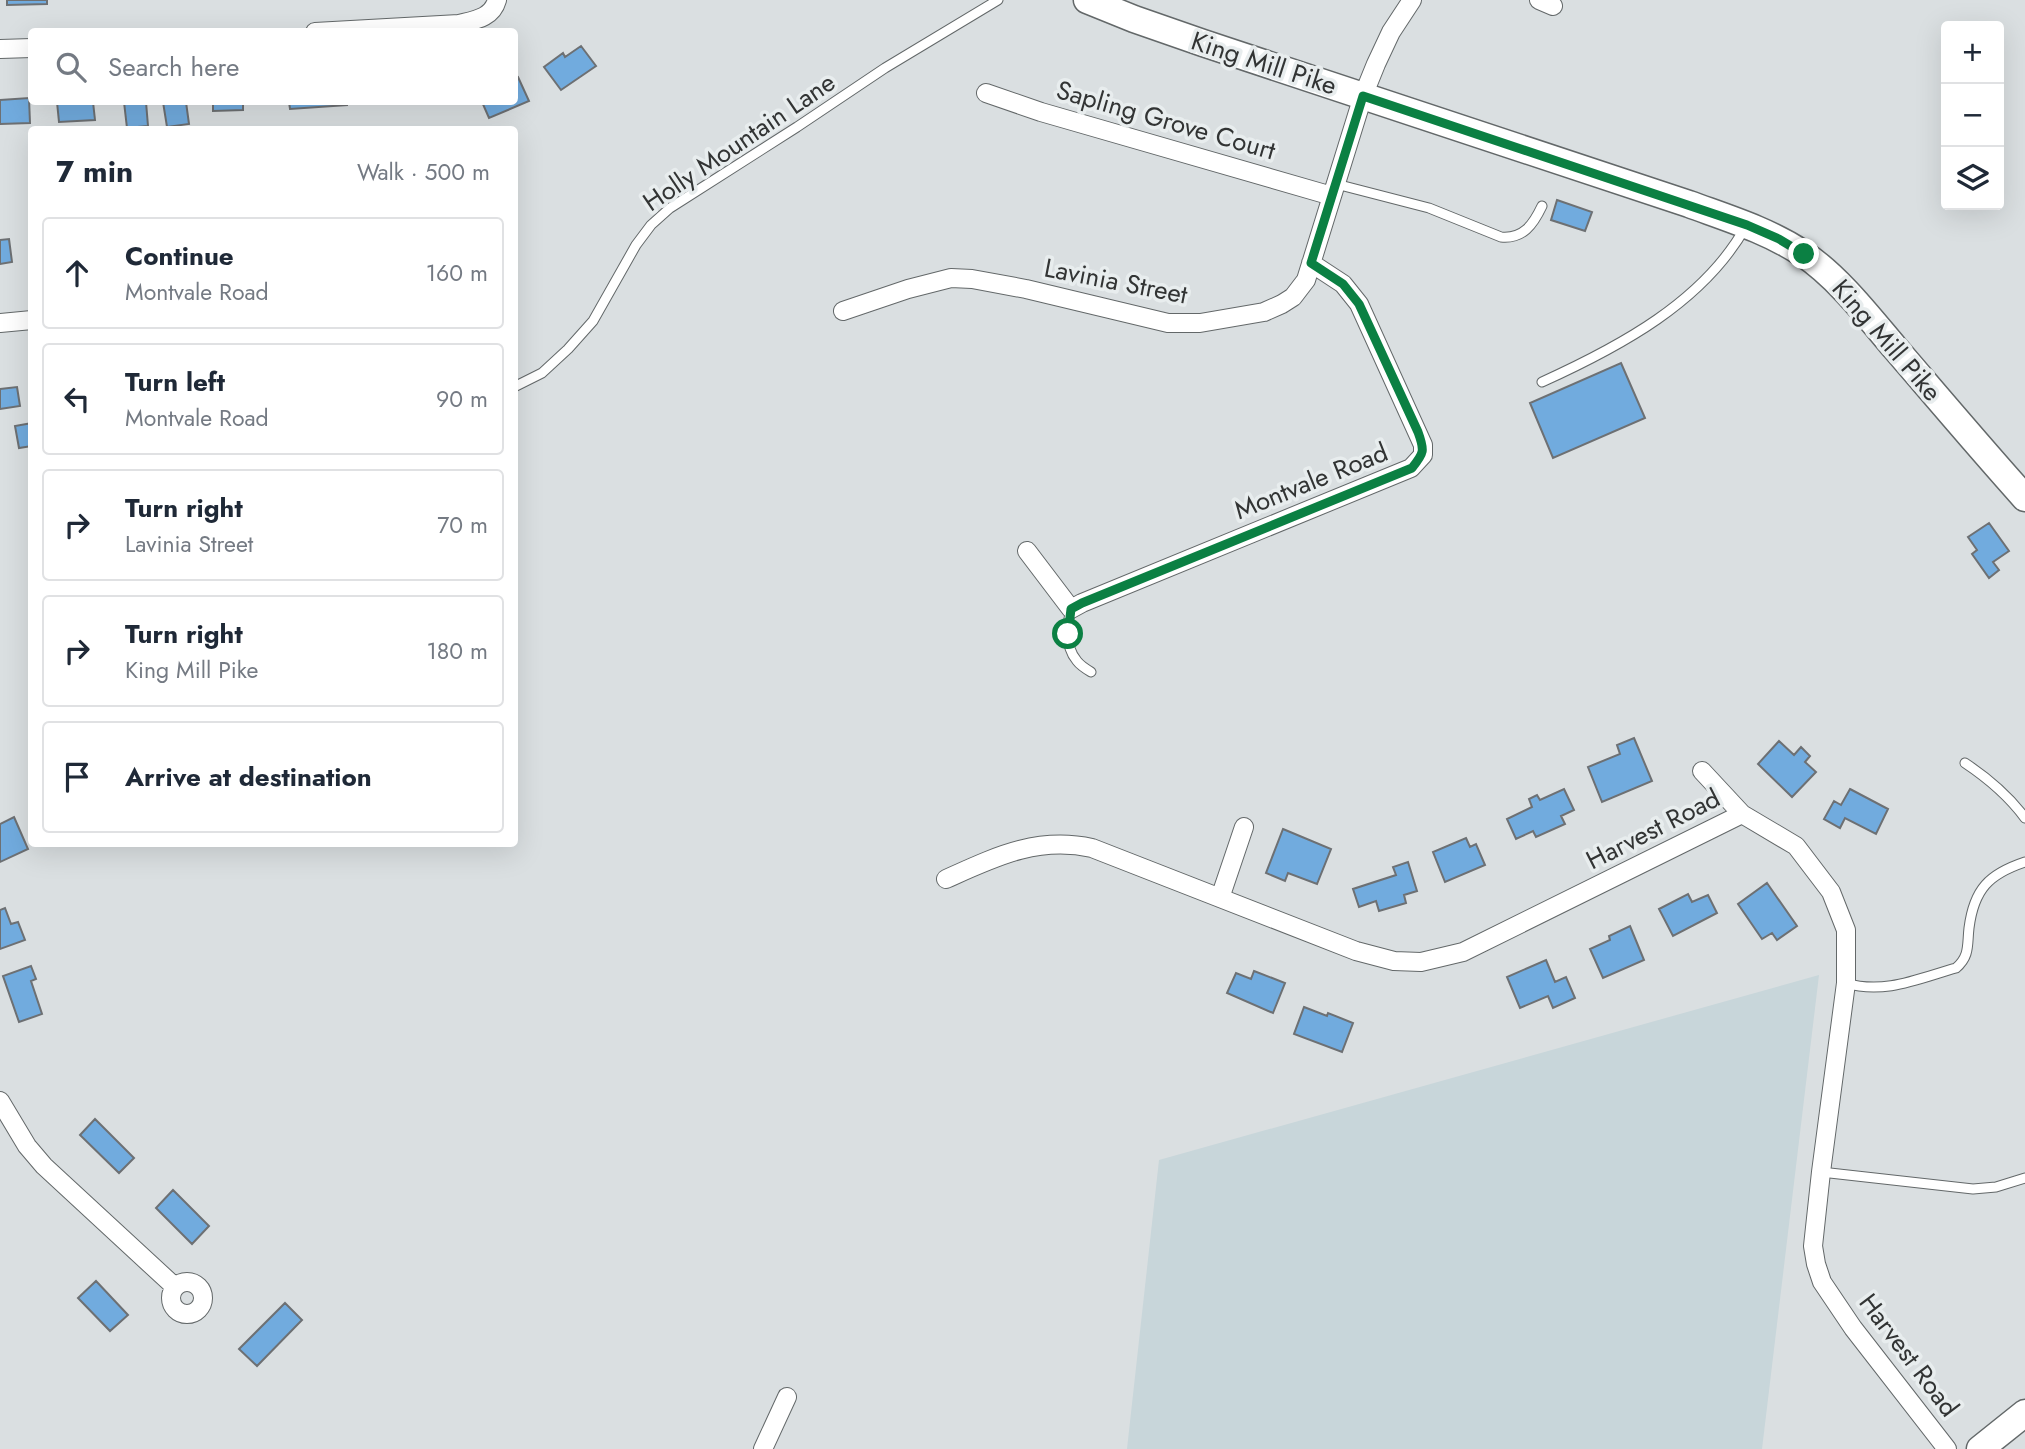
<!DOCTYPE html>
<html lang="en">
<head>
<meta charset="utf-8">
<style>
	body { margin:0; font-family:Jost,sans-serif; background:#f6f6f7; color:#1f2937 }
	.controls { position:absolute; right:21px; top:21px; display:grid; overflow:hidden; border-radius:7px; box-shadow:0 7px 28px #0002 }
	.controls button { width:63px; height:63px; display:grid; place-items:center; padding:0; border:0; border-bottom:2px solid #e0e1e3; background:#fff; color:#1f2937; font:35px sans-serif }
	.stop { position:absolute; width:21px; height:21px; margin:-16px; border:5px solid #0b8043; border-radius:50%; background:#fff }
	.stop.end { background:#0b8043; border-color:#fff; box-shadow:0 2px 7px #0008 }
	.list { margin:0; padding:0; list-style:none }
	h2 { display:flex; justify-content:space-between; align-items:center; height:91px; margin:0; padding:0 28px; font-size:30px }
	h2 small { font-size:23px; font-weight:400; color:#747a83 }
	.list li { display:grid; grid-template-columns:46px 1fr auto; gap:21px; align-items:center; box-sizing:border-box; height:112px; margin:0 14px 14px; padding:0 14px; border:2px solid #e0e1e3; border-radius:7px }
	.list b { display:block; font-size:26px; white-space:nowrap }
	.list p { margin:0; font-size:23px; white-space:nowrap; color:#747a83 }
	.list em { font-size:23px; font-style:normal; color:#747a83 }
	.icon { flex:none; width:38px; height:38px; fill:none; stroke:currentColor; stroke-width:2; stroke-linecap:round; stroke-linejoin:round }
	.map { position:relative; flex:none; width:2025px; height:1449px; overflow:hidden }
	.search { position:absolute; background:#fff; box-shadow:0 7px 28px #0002; left:28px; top:28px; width:490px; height:77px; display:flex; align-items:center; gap:18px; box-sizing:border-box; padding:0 24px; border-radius:7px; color:#747a83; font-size:26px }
	.panel { position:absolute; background:#fff; box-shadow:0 7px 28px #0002; left:28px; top:126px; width:490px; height:721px; border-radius:7px }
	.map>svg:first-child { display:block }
</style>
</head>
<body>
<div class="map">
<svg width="2025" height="1449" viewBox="0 0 2025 1449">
	<rect width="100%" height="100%" fill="#dadfe1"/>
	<path fill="#c8d6da" d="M 1819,975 L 1762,1449 L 1127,1449 L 1159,1160 Z"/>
	<path fill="#71abde" stroke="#6d7073" stroke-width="2" d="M 7,0 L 47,0 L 47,4 L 7,5 Z
		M 581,46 L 596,66 L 561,90 L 544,67 L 563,53 L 565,57 Z
		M 518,77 L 529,101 L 489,118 L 482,102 L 514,102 L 514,79 Z
		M 29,98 L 30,123 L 0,124 L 0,100 Z
		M 57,102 L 93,102 L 95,120 L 59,122 Z
		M 124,102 L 146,102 L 148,126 L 127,128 Z
		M 163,102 L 186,102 L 189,124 L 167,127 Z
		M 213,102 L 243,102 L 243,110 L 213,111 Z
		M 289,102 L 347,102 L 347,105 L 290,109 Z
		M 1557,200 L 1592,212 L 1585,231 L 1551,220 Z
		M 9,239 L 12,262 L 0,264 L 0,240 Z
		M 1621,363 L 1645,418 L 1553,458 L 1530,403 Z
		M 17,387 L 20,406 L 0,409 L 0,389 Z
		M 32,423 L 32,446 L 19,448 L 15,426 Z
		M 1989,523 L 2009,551 L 1993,562 L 1999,570 L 1989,578 L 1972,554 L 1977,550 L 1968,537 Z
		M 1634,738 L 1652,781 L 1602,802 L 1588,767 L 1620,754 L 1617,745 Z
		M 1779,741 L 1794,755 L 1801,747 L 1810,756 L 1805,762 L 1816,772 L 1792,797 L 1758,764 Z
		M 1564,789 L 1574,810 L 1561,816 L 1565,824 L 1536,837 L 1533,831 L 1516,839 L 1507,819 L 1532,807 L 1529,799 L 1537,795 L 1540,800 Z
		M 1850,789 L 1888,809 L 1876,834 L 1845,818 L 1840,828 L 1824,819 L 1834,801 L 1841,805 Z
		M 14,817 L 28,849 L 0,862 L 0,824 Z
		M 1283,829 L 1331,849 L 1317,884 L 1288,873 L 1285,881 L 1266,873 Z
		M 1466,838 L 1470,847 L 1476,844 L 1485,865 L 1445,882 L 1433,852 Z
		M 1408,862 L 1417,891 L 1404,895 L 1406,903 L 1379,911 L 1376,901 L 1359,907 L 1353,889 L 1396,875 L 1393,867 Z
		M 1767,883 L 1797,926 L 1777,940 L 1772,933 L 1762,939 L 1738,904 Z
		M 1688,894 L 1692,902 L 1708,895 L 1717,913 L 1673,936 L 1659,909 Z
		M 5,908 L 11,924 L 18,922 L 25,940 L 0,949 L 0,910 Z
		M 1630,926 L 1644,960 L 1603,978 L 1590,949 L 1610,940 L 1609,936 Z
		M 1546,960 L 1555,982 L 1566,977 L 1575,998 L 1553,1008 L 1548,996 L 1520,1008 L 1507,977 Z
		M 31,966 L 36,979 L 31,981 L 42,1014 L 19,1022 L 3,976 Z
		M 1254,971 L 1285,983 L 1273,1013 L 1227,993 L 1236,973 L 1251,979 Z
		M 1304,1007 L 1327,1016 L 1328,1013 L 1353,1023 L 1342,1052 L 1294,1034 Z
		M 95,1119 L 134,1158 L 119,1173 L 80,1135 Z
		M 173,1190 L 209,1226 L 192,1244 L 156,1208 Z
		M 96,1281 L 128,1315 L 110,1331 L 78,1298 Z
		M 285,1303 L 302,1320 L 257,1366 L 239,1349 Z"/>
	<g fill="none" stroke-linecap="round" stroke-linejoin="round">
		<defs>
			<path id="service" d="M 1336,184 L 1429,208 L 1501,237 C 1523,239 1533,225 1542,206
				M 1542,382 C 1619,347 1704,302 1746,226
				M 514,387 L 542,373 L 568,349 L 593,321 L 636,245 L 651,225 L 670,208 L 797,127 L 885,68 L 998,0
				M 1071,609 C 1067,625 1065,647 1077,661 C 1080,665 1086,669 1091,672
				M 1965,763 C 1989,779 2008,795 2025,818
				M 1846,983 C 1884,995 1920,978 1956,968 C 1970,956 1967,945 1969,928 C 1974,889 1989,874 2025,862
				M 1821,1172 L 1973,1189 L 1996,1187 L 2025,1178"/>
			<path id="minor" d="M 1539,0 L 1553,6
				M 315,32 L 459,24 C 475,20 492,18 497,0
				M 0,49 L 32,48
				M 986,93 L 1041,112 L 1332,196
				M 843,311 L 908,289 L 951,278 L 972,279 L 1026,289 L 1168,323 L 1200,323 L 1264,312 L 1282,304 L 1293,297 L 1306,280 L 1363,96 L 1376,64 L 1391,32 L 1412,0
				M 0,323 L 32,320
				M 1027,551 L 1071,609 L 1082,603 L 1411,468 L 1423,455 L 1423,445 L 1359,304 L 1343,284 L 1311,263
				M 1702,771 L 1742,814
				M 946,879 C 995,857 1037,836 1092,848 L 1356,951 L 1394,961 L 1421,962 L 1463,952 L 1742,814 L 1796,846 L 1831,892 L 1846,930 L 1846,983 L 1821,1172 L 1813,1246 L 1816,1264 L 1822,1282 L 1853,1328 L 1947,1449
				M 1220,898 L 1244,827
				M 0,1101 L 27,1146 L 44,1166 L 175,1287
				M171 1298a16 16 0 1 1 32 0a16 16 0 1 1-32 0Z
				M 763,1449 L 787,1397"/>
			<path id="secondary" d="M 1087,0 L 1134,19 L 1203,43 L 1689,204 C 1727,218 1767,230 1802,253 C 1837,276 1868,316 1895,348 C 1938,398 1981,449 2025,498
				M 1980,1449 L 2025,1413"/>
		</defs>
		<use href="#service" stroke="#636869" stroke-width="11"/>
		<use href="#minor" stroke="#636869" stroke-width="20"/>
		<use href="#secondary" stroke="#636869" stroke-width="29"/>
		<use href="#service" stroke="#fff" stroke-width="9"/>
		<use href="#minor" stroke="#fff" stroke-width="18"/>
		<use href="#secondary" stroke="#fff" stroke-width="26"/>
	</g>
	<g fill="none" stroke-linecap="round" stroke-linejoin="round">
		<path stroke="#0b8043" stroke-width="9" d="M 1068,634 L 1071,609 L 1082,603 L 1412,468 C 1424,453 1425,451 1418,432 L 1359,304 L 1343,284 L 1311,263 L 1363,96 L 1747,225 L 1779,239 L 1804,254"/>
	</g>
	<g text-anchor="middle" stroke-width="7" stroke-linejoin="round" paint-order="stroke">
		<g font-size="26" fill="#323434" stroke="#e8edee">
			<text transform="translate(1264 63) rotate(18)" y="9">King Mill Pike</text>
			<text transform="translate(1166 120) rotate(16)" y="9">Sapling Grove Court</text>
			<text transform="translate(739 142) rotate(-34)" y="9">Holly Mountain Lane</text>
			<text transform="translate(1116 281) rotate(11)" y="9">Lavinia Street</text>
			<text transform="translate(1887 340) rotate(49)" y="9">King Mill Pike</text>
			<text transform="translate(1311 481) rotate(-22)" y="9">Montvale Road</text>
			<text transform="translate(1653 829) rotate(-27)" y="9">Harvest Road</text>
			<text transform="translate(1909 1355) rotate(53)" y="9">Harvest Road</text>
		</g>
	</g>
</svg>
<div class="controls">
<button>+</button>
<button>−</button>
<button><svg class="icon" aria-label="layers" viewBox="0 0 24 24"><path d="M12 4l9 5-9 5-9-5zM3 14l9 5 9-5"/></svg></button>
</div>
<div class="stop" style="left:1068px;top:634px"></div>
<div class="stop end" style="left:1804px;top:254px"></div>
<div class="search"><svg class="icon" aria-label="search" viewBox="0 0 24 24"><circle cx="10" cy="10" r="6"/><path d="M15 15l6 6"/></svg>Search here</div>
<section class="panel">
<h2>7 min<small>Walk · 500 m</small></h2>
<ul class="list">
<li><svg class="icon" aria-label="ahead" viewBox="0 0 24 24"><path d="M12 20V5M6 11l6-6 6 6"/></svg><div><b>Continue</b><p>Montvale Road</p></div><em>160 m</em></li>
<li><svg class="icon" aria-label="left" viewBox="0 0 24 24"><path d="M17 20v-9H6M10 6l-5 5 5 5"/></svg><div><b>Turn left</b><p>Montvale Road</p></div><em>90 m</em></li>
<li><svg class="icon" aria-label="right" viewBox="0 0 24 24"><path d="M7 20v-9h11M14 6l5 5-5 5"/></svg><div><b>Turn right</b><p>Lavinia Street</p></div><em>70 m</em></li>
<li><svg class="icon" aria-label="right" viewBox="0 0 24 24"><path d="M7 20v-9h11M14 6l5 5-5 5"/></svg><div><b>Turn right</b><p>King Mill Pike</p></div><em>180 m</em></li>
<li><svg class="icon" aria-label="arrive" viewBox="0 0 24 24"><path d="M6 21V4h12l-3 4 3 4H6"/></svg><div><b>Arrive at destination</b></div></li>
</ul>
</section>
</div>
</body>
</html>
